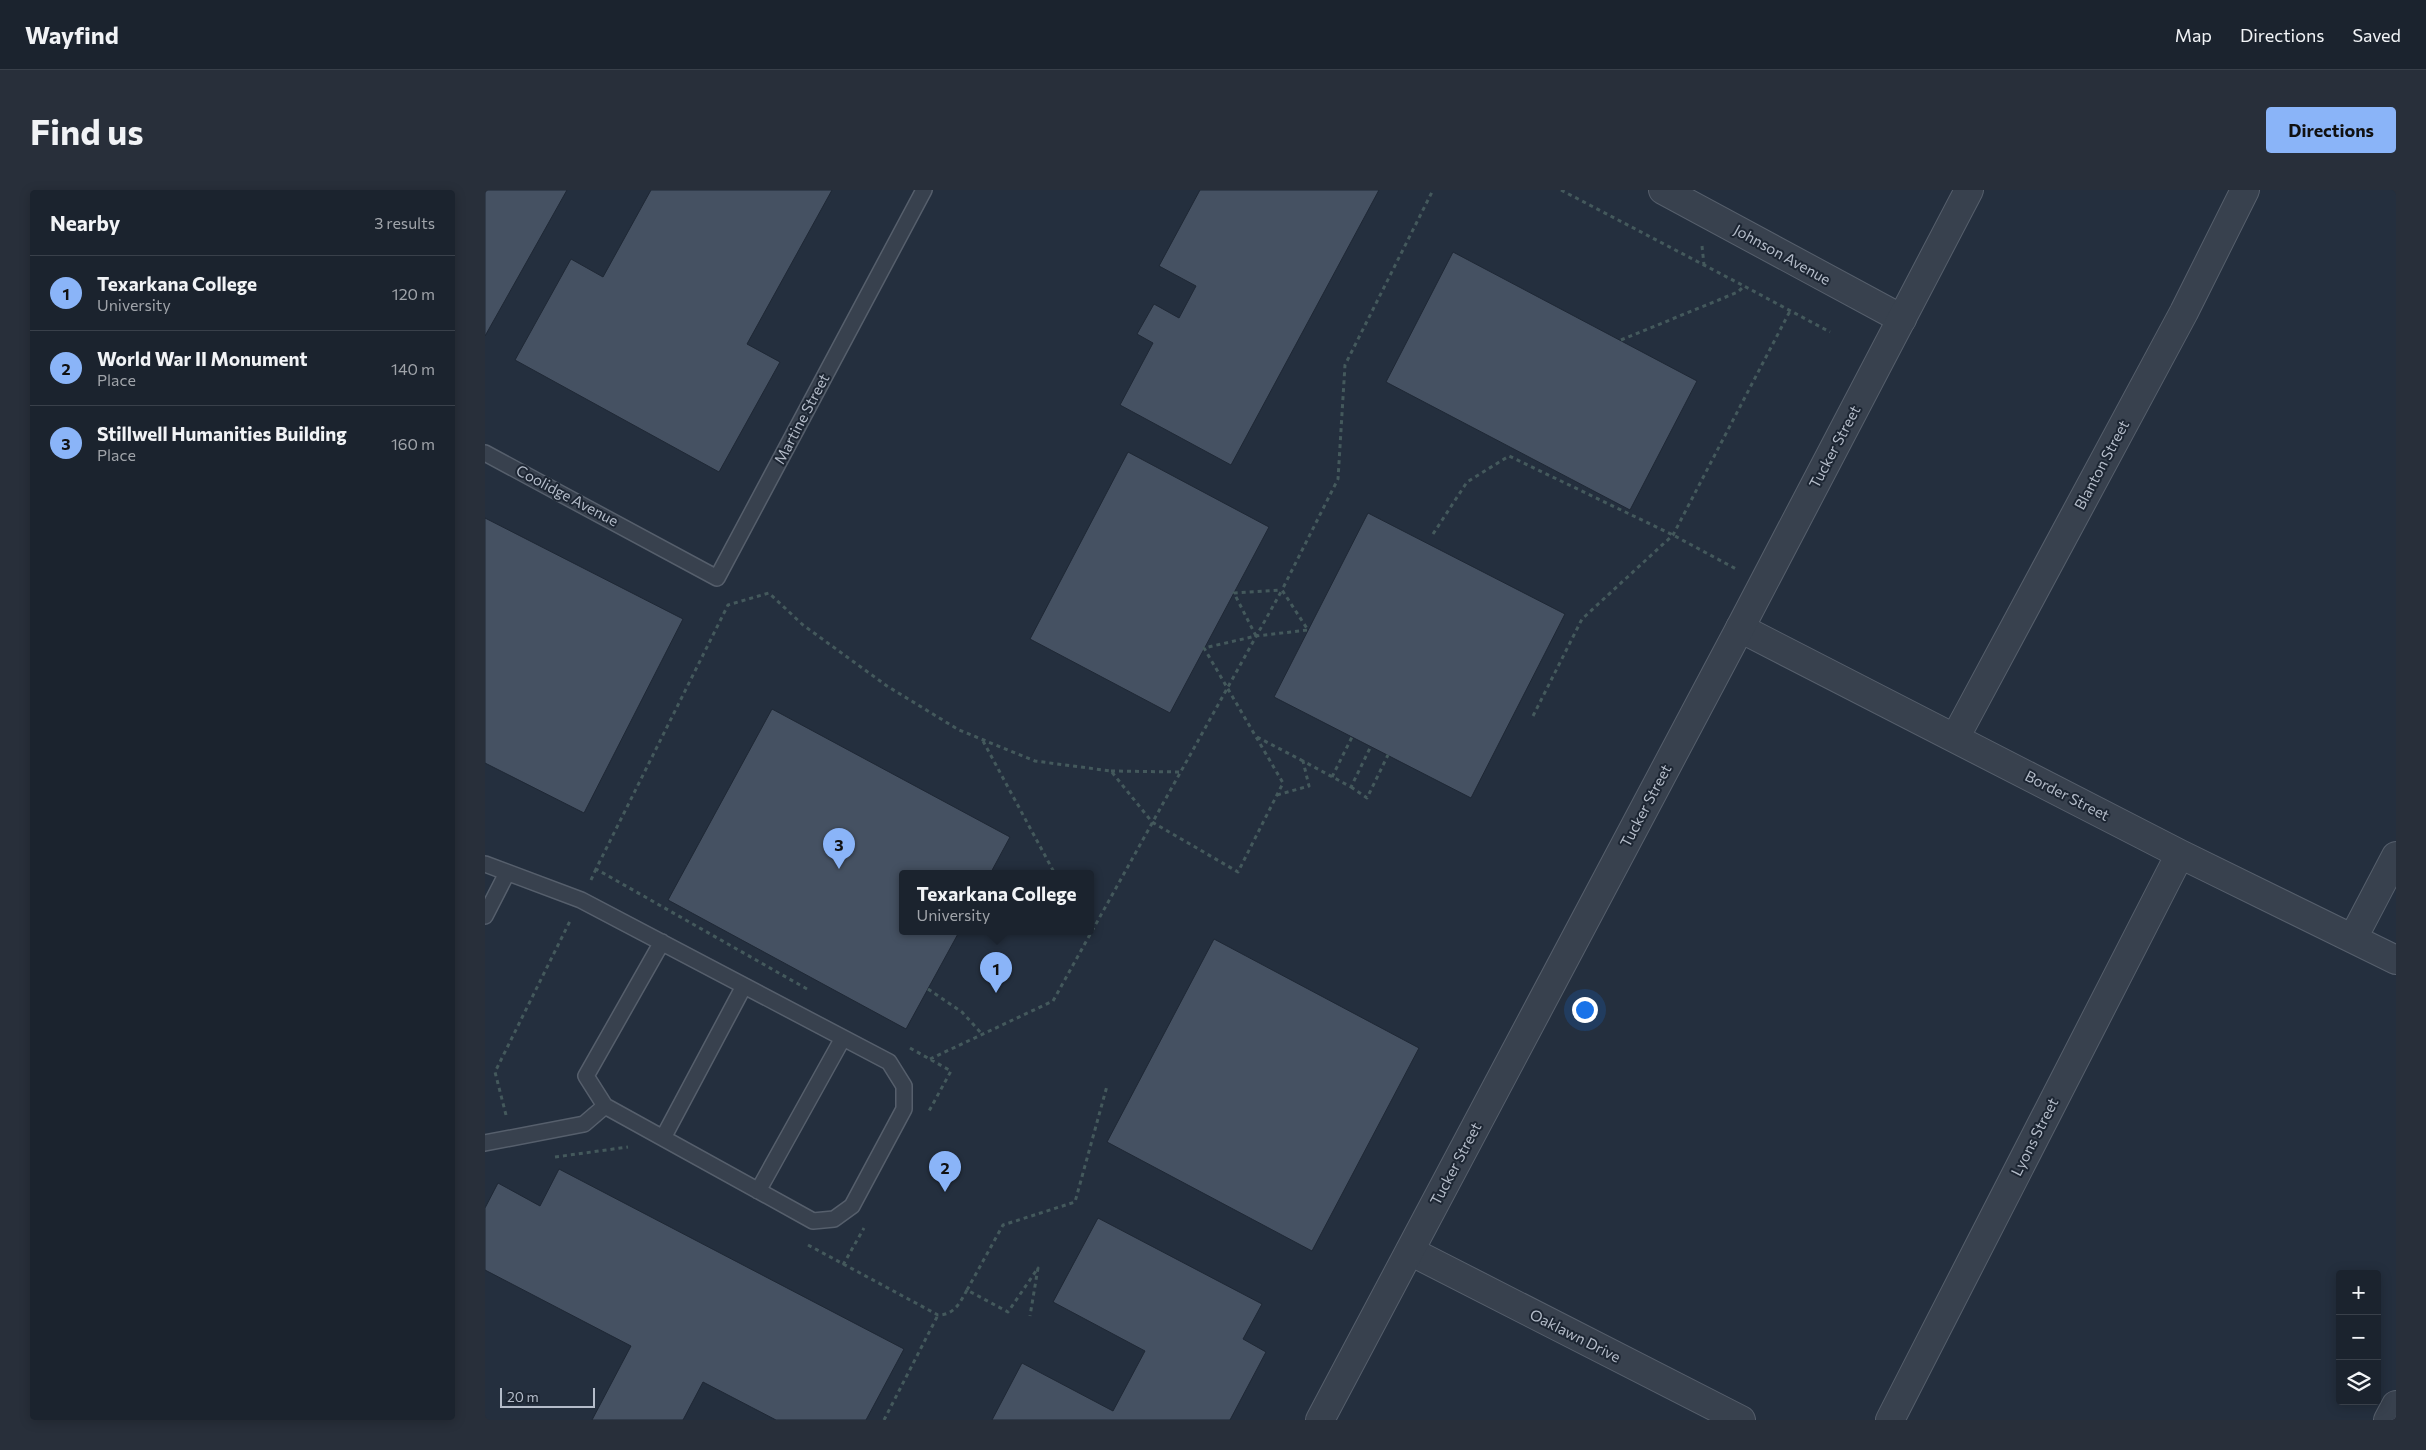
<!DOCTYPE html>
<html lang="en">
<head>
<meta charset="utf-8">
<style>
	body { margin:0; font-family:Commissioner,sans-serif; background:#282f3a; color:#f1f3f6 }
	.controls { position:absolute; right:15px; bottom:15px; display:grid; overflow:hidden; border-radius:5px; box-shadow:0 2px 12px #0003 }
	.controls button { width:45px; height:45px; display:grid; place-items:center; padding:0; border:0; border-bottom:1px solid #39404a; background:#1b232e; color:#f1f3f6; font:25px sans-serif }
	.scale { position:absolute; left:15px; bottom:12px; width:95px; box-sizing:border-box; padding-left:5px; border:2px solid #b4bcc9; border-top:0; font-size:14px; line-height:18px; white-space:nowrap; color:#b4bcc9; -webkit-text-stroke:4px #1d2633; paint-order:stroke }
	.you { position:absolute; left:1099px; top:819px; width:18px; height:18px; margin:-12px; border:4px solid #fff; border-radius:50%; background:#1a73e8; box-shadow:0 0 0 8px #1a73e833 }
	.badge { display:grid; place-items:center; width:32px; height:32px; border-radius:50%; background:#8ab4f8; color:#111; font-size:16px; font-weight:700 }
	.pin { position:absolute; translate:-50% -41px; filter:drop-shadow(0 1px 2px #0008) }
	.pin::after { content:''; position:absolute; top:26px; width:18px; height:15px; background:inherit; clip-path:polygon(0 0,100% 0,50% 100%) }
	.popup { position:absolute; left:414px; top:680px; width:195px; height:65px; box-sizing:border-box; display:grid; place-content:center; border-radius:5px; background:#1b232e; filter:drop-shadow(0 1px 4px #0005); font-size:16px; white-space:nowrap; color:#a0a4aa }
	.popup b { font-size:19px; color:#f1f3f6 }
	.popup::after { content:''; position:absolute; left:50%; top:100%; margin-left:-10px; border:10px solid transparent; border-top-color:#1b232e }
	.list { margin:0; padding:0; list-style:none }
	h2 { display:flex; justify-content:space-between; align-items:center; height:65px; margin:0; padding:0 20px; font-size:21px }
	h2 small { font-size:16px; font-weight:400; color:#a0a4aa }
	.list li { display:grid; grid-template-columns:32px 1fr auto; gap:15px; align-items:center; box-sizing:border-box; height:75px; padding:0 20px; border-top:1px solid #39404a }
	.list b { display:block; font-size:19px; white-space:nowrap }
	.list p { margin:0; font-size:16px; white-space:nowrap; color:#a0a4aa }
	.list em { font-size:16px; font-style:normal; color:#a0a4aa }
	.icon { flex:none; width:28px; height:28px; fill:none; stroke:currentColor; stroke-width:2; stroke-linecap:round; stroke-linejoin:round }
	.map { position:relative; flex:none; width:1911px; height:1230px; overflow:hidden; border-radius:5px }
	header { display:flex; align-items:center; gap:30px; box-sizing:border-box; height:70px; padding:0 25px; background:#1b232e; border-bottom:1px solid #39404a }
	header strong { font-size:24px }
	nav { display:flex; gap:28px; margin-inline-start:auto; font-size:18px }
	.intro { display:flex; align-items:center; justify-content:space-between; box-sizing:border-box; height:120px; padding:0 30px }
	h1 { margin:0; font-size:35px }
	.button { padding:12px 22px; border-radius:5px; background:#8ab4f8; color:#111; font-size:18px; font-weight:700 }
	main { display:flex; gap:30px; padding:0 30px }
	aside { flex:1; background:#1b232e; border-radius:5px; box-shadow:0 2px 12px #0003 }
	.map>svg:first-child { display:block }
</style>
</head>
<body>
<header>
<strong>Wayfind</strong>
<nav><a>Map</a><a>Directions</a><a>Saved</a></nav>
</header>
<div class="intro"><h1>Find us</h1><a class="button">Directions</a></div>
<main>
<aside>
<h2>Nearby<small>3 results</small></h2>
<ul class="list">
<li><span class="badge">1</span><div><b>Texarkana College</b><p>University</p></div><em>120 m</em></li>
<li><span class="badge">2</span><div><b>World War II Monument</b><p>Place</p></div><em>140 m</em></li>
<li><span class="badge">3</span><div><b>Stillwell Humanities Building</b><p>Place</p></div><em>160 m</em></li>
</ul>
</aside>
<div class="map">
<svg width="1911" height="1230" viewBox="0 0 1911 1230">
	<rect width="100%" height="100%" fill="#242f3e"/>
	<path fill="#455162" stroke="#1f2835" d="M 0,0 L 82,0 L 0,146 Z
		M 166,0 L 347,0 L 262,154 L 295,172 L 234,282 L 30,170 L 86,69 L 118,87 Z
		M 715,0 L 894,0 L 746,275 L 635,215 L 668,153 L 652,144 L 669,114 L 694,128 L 711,96 L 674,76 Z
		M 968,62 L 1212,191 L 1145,320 L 901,192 Z
		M 643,262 L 784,337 L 685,523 L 545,449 Z
		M 883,323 L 1080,424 L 986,608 L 789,507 Z
		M 0,328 L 198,429 L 99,623 L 0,573 Z
		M 287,519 L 525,647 L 505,684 L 417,684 L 417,742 L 474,742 L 421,839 L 183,710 Z
		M 729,749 L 934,858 L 827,1061 L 622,952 Z
		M 74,979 L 419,1159 L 381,1230 L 291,1230 L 218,1192 L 198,1230 L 107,1230 L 146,1156 L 0,1080 L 0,1018 L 13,993 L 55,1016 Z
		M 613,1028 L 777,1114 L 758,1149 L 781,1162 L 745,1230 L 507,1230 L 537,1173 L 628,1221 L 660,1161 L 568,1112 Z"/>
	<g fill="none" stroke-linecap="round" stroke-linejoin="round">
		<defs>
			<path id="service" d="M 0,263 L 232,388 L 439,0
				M 0,674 L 96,710 L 404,872 L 419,896 L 419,919 L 367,1016 L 349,1029 L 328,1031 L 120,916 L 99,934 L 0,953
				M 0,726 L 22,683
				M 120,916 L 101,886 L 177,752
				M 178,948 L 259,796
				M 273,1001 L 358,848"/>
			<path id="minor" d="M 1178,0 L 1417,129
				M 1255,438 L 1695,664 L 1911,770
				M 1470,548 L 1699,122 L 1760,0
				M 1868,748 L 1911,666
				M 925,1061 L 1256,1230
				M 1405,1230 L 1695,664
				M 1903,1230 L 1911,1215"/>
			<path id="tertiary" d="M 835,1230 L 1255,438 L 1484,0"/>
		</defs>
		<use href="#service" stroke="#565f6c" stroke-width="18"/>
		<use href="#minor" stroke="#565f6c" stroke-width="30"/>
		<use href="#tertiary" stroke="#565f6c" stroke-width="30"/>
		<path stroke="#44595c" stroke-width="3" stroke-dasharray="4 4" stroke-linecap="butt" d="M 1076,0 L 1259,96
			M 1217,56 L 1219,75
			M 1136,150 L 1253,102 L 1259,96 L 1345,142
			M 948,344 L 982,292 L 1024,266 L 1188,345 L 1253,380
			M 771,446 L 749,403 L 796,400
			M 1048,526 L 1097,429 L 1188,345 L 1305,121
			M 772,547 L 818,571
			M 498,551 L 570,684
			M 626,581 L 695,582
			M 847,587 L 867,547
			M 866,597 L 882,608 L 903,565
			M 792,605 L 824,596 L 818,571 L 866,597 L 886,556
			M 106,690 L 111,679
			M 322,799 L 111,679 L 243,415 L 284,403 L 318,435 L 402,496 L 474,540 L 550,571 L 626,581 L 667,632 L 753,682 L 798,593 L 719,458 L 771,446 L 823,440 L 797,400 L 853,289 L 860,175 L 948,0
			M 443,799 L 477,822 L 497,844
			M 425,858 L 466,881 L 444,921
			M 445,869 L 568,811 L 797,400
			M 21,925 L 10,882 L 85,731
			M 70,967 L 143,957
			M 323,1055 L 453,1125 C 469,1125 475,1113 482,1100 L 523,1122 L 553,1078 L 545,1126
			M 358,1075 L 379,1038
			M 482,1100 L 518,1035 L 590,1012 L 622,896
			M 399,1230 L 453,1125"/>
		<use href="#service" stroke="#38414e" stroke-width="15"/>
		<use href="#minor" stroke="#38414e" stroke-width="28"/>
		<use href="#tertiary" stroke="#38414e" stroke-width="28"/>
	</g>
	<g text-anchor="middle" stroke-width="4" stroke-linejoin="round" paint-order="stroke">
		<g font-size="15" fill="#b4bcc9" stroke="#1d2633">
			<text transform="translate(1297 65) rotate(29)" y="5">Johnson Avenue</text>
			<text transform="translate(317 229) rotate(-62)" y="5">Martine Street</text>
			<text transform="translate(1350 257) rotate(-62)" y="5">Tucker Street</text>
			<text transform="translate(1617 275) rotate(-62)" y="5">Blanton Street</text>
			<text transform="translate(82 306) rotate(28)" y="5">Coolidge Avenue</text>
			<text transform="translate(1582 606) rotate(27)" y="5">Border Street</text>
			<text transform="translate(1161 616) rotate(-62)" y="5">Tucker Street</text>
			<text transform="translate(1550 947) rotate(-63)" y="5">Lyons Street</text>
			<text transform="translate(971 974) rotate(-62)" y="5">Tucker Street</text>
			<text transform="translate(1090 1146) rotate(27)" y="5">Oaklawn Drive</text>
		</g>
	</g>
</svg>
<div class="controls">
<button>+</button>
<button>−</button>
<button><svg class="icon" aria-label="layers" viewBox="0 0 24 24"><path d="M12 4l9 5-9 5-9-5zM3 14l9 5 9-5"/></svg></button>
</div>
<div class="scale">20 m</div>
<div class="you"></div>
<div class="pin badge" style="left:511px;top:803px">1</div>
<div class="popup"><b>Texarkana College</b>University</div>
<div class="pin badge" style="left:460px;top:1002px">2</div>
<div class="pin badge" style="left:354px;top:679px">3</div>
</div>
</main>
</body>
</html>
